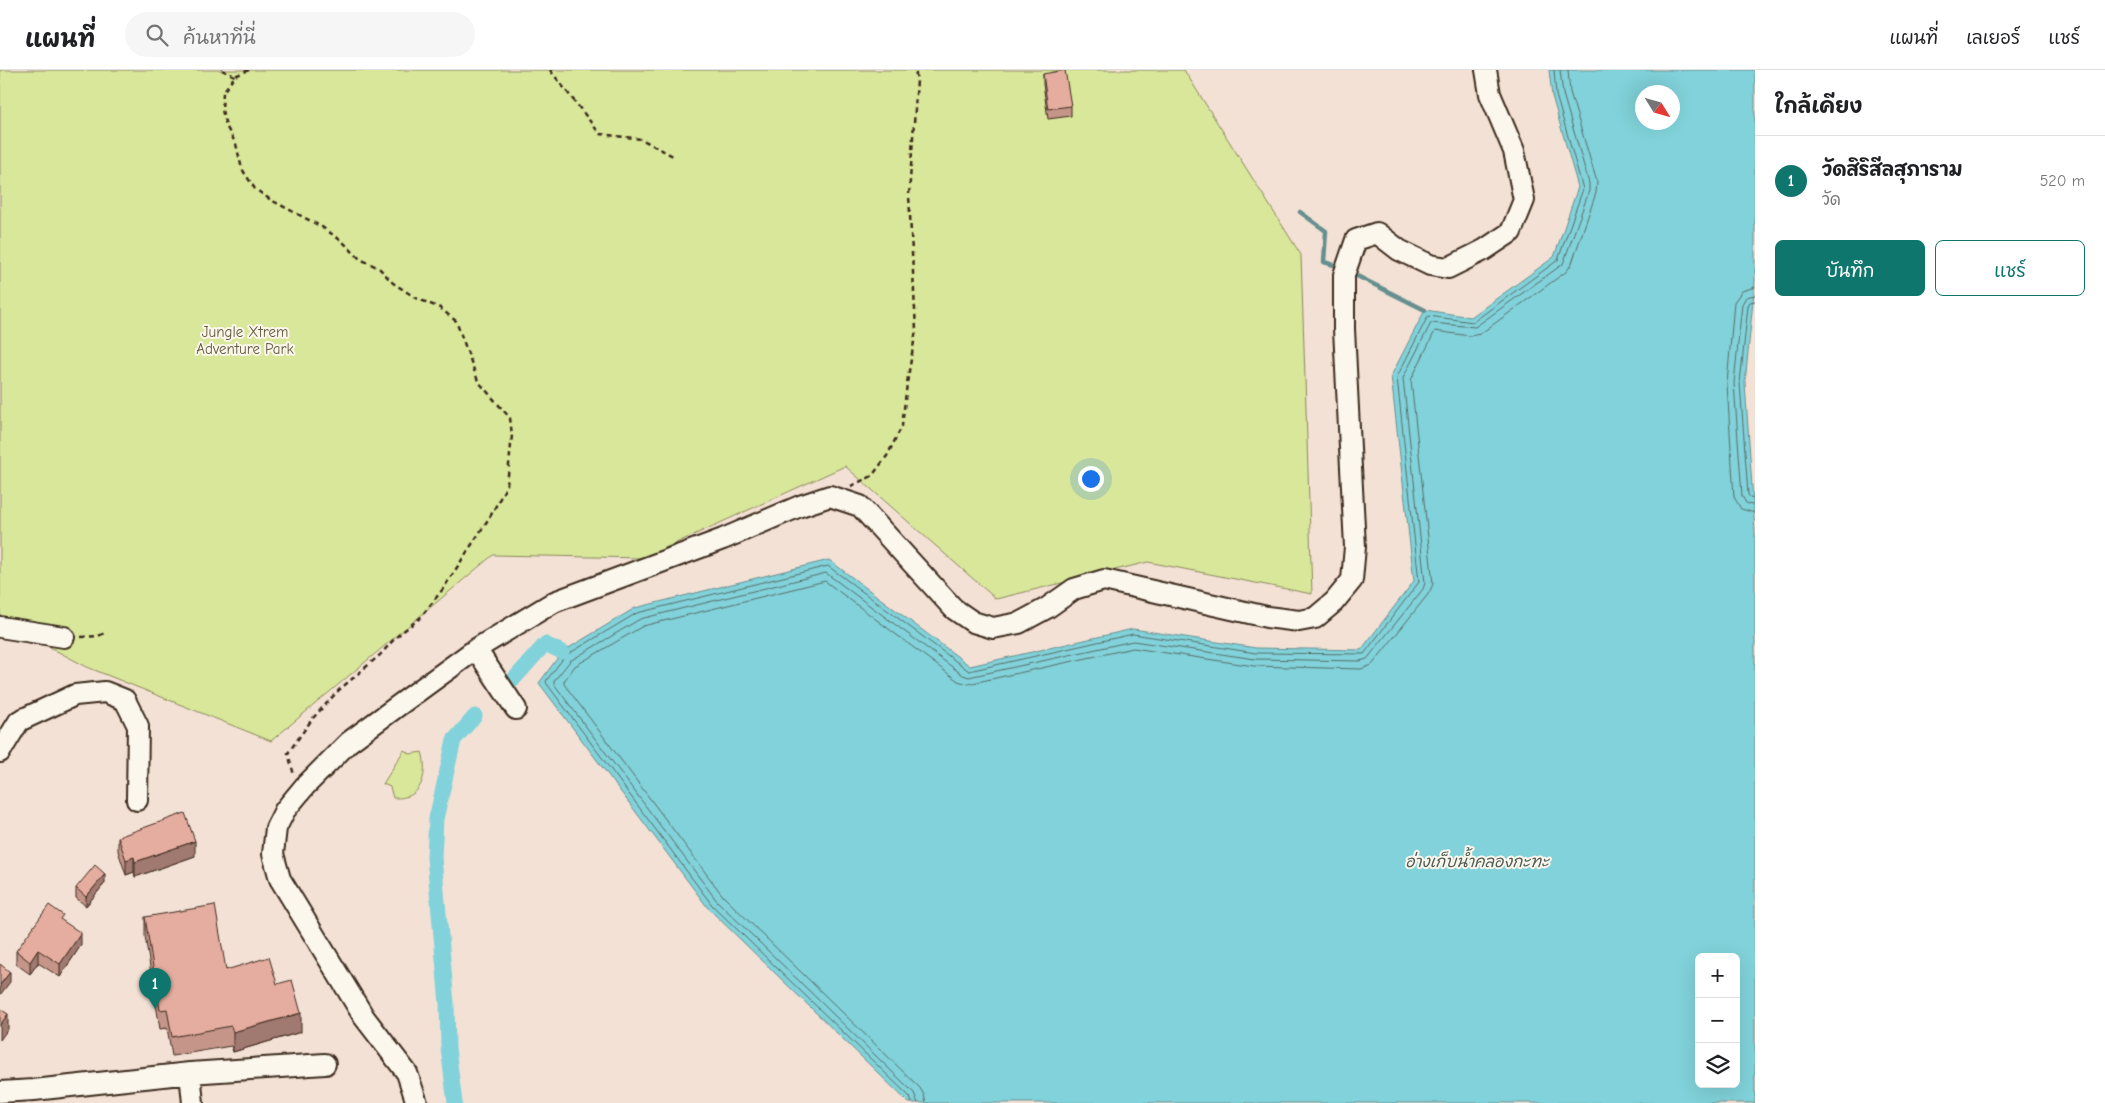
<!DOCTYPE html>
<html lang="th">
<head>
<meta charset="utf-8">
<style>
	body { margin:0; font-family:"Comic Neue","Playpen Sans Thai",sans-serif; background:#f6f6f6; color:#202124 }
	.controls { position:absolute; right:15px; bottom:15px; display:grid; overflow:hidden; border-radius:8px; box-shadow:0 5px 20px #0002 }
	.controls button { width:45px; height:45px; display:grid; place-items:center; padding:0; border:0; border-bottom:1px solid #e0e0e0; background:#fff; color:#202124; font:25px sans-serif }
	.compass { position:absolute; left:1635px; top:15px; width:45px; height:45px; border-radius:50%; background:#fff; box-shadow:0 5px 20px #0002; rotate:127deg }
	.you { position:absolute; left:1090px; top:408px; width:18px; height:18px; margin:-12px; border:4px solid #fff; border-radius:50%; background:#1a73e8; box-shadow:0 0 0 8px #1a73e833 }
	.badge { display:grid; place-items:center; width:32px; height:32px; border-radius:50%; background:#0f766e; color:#fff; font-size:16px; font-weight:700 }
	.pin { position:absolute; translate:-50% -41px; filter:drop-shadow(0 1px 2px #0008) }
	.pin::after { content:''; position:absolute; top:26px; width:18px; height:15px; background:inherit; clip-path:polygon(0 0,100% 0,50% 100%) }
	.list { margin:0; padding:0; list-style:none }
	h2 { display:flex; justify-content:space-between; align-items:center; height:65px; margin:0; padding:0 20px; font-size:21px }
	h2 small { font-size:16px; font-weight:400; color:#757577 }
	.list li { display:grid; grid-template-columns:32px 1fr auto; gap:15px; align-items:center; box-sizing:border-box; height:90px; padding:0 20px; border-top:1px solid #e0e0e0 }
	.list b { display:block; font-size:19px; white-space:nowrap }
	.list p { margin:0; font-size:16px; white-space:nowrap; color:#757577 }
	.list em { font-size:16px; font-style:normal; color:#757577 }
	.actions { display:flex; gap:10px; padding:15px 20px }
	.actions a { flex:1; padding:11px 0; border:1px solid #0f766e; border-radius:8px; text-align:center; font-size:18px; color:#0f766e }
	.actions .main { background:#0f766e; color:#fff }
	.icon { flex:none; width:28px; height:28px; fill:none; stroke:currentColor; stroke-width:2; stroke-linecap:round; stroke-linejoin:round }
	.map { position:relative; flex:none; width:1755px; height:1033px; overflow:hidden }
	header { display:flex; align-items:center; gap:30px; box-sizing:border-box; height:70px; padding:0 25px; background:#fff; border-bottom:1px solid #e0e0e0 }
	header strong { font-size:24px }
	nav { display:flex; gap:28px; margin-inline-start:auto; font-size:18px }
	.search { width:350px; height:45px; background:#f6f6f6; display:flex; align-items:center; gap:12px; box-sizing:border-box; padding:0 18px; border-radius:28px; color:#757577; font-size:19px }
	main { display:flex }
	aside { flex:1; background:#fff }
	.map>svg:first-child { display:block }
</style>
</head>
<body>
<header>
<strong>แผนที่</strong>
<div class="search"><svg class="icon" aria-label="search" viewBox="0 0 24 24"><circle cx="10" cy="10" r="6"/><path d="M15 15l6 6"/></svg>ค้นหาที่นี่</div>
<nav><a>แผนที่</a><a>เลเยอร์</a><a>แชร์</a></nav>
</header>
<main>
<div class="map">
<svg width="1755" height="1033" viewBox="0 0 1755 1033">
	<rect width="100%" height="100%" fill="#f4e1d5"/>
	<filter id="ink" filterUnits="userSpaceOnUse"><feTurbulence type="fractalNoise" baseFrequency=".02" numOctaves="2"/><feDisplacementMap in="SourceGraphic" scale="10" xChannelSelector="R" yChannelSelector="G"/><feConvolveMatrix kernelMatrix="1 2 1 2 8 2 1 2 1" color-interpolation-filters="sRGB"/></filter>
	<g filter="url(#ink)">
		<path fill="#d8e79a" stroke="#8a885c" d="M 0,0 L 1184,0 L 1301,185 L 1312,524 L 1148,492 L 996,529 L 845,396 L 643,488 L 493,485 L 271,671 L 87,597 L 0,551 Z
			M 404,680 L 410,684 L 422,682 C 427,697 425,723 405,727 C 402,728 397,728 393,728 L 390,717 L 383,714 Z"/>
		<path fill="#81d2da" stroke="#658f8f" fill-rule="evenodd" d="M 1549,0 L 1755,0 L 1755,211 L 1745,313 L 1755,461 L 1755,1033 L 909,1033 L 708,838 L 539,613 L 562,582 L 635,538 L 829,490 L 970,596 L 1133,559 L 1256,578 L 1361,580 L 1414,511 L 1391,306 L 1425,240 L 1471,247 L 1554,187 L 1578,117 L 1552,26 ZM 1642,22 L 1672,22 L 1672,52 L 1642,52 ZM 1699,887 L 1736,887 L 1736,1014 L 1699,1014 Z"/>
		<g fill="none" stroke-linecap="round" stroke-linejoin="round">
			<path stroke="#576d69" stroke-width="1" d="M 1755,217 L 1742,221 L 1734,232 L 1727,314 L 1734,427 L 1741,439 L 1755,443
				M 1755,225 L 1746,227 L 1742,234 L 1734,313 L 1742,426 L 1746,433 L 1755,436
				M 1755,231 L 1750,232 L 1748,236 L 1740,313 L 1748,424 L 1750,428 L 1755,429
				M 912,1033 L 910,1027 L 712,835 L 547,614 L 546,611 L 565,586 L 637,543 L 828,496 L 969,601 L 1133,564 L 1256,583 L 1364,584 L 1419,512 L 1397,307 L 1428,246 L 1473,252 L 1558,190 L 1583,119 L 1556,25 L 1554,0
				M 918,1033 L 914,1023 L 717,831 L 554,614 L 554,611 L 570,591 L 640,549 L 826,503 L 963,605 L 969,607 L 1133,571 L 1255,589 L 1360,591 L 1367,589 L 1423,519 L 1425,513 L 1403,308 L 1431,253 L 1475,257 L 1563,194 L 1589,121 L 1589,113 L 1563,24 L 1560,0
				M 926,1033 L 924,1025 L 920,1018 L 723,826 L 564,614 L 564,611 L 575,596 L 643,556 L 825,511 L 958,611 L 968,614 L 1133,578 L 1254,596 L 1361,599 L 1372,595 L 1429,523 L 1433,514 L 1411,310 L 1435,261 L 1470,266 L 1480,264 L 1567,201 L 1572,193 L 1596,123 L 1597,112 L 1570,22 L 1568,0"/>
			<path stroke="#658f8f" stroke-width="4.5" d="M 1300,142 L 1326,161 L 1324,192 L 1334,195
				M 1357,206 L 1425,240"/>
			<path stroke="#81d2da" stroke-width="15" d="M 514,609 L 545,574 L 562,582
				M 455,1033 L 448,978 L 447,934 L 434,787 L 436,749 L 454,670 L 475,646"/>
			<defs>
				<path id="minor" d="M 0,557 L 64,567
					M 476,579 L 516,639
					M 0,682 L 19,651 L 75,625 L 105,622 L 125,630 L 138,656 L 137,730
					M 190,1003 L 325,994
					M 0,1022 L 34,1020 L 190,1003 L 193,1033
					M 417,1033 L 407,1003 L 364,947 L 280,809 L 273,784 L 276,758 L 285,740 L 305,716 L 349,672 L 395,638 L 476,579 L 554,532 L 723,469 L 800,436 L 830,426 L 860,436 L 954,539 L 973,552 L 993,558 L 1019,553 L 1047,538 L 1074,519 L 1104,510 L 1267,547 L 1299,551 L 1315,548 L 1334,532 L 1352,510 L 1355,477 L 1344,259 L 1344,205 L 1356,170 L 1377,163 L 1399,180 L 1430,195 L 1448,198 L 1484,180 L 1511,162 L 1524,130 L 1514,81 L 1490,24 L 1486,0"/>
			</defs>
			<use href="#minor" stroke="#3b2a1e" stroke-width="24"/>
			<path stroke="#3b2a1e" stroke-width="2.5" stroke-dasharray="5 4" stroke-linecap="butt" d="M 222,0 L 235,6
				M 249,0 L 235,6 L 223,22 L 222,40 L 226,56 L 236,74 L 242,99 L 255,119 L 271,130 L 322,157 L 343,172 L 360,189 L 379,198 L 393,213 L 416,228 L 440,238 L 456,251 L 478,311 L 510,348 L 512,365 L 507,415 L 491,445 L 443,519 L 420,548 L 396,567 L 380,585 L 339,620 L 313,648 L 288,683 L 294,705
				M 550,0 L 600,64 L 641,69 L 673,86
				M 851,416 L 872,406 L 887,386 L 902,356 L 907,313 L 916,260 L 909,125 L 917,10 L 915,0
				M 81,567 L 98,566 L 105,563"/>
			<use href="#minor" stroke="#fbf7ec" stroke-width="20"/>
		</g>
		<path fill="#c59589" stroke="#3b2a1e" d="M 1043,4 L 1071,36 L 1071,46 L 1048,49 L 1043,14 Z
			M 118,767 L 195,786 L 135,807 L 134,802 L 126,805 L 118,781 Z
			M 105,813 L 86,836 L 76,828 L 76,818 Z
			M 145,847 L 226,900 L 277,914 L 301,962 L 233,982 L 231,976 L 172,986 L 167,958 L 160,959 L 145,866 Z
			M 81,875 L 60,907 L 38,893 L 30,904 L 16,894 L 16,881 Z"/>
		<path fill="#a0796f" stroke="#3b2a1e" d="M 195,771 L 195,786 L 135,807 L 135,792 Z
			M 134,787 L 134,802 L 126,805 L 126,790 Z
			M 105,804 L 105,813 L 86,836 L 86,827 Z
			M 81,863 L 81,875 L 60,907 L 60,894 Z
			M 38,880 L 38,893 L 30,904 L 30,892 Z
			M 10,902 L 10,912 L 0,925 L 0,915 Z
			M 301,943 L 301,962 L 233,982 L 233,962 Z
			M 8,944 L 8,959 L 0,970 L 0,955 Z"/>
		<path fill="#e5ad9f" stroke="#3b2a1e" d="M 1065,0 L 1071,36 L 1048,39 L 1043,4 Z
			M 185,743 L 195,771 L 135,792 L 134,787 L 126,790 L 118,767 Z
			M 95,795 L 105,804 L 86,827 L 76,818 Z
			M 49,835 L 63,845 L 60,849 L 81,863 L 60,894 L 38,880 L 30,892 L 16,881 Z
			M 215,835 L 226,900 L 269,887 L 277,914 L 292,910 L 301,943 L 233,962 L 231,956 L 172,967 L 167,939 L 160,940 L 145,847 Z
			M 0,894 L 10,902 L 0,915 Z
			M 0,939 L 8,944 L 0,955 Z"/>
	</g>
	<g text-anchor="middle" stroke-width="4" stroke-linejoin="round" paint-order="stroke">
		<g font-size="15" fill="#62593d" stroke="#fbf7ec">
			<text x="245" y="267">Jungle Xtrem<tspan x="245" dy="17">Adventure Park</tspan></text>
		</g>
		<g font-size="16" font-style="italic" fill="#505c56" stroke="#fbf7ec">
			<text x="1477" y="797">อ่างเก็บน้ำคลองกะทะ</text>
		</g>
	</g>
</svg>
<div class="controls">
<button>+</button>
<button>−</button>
<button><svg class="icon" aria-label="layers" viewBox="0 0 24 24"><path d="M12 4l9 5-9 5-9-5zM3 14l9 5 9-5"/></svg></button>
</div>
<svg class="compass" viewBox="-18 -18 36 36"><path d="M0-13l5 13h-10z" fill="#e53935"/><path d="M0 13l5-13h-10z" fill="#757577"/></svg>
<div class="you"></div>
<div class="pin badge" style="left:155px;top:939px">1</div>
</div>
<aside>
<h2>ใกล้เคียง<small></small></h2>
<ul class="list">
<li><span class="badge">1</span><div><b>วัดสิริสีลสุภาราม</b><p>วัด</p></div><em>520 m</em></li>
</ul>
<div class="actions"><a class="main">บันทึก</a><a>แชร์</a></div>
</aside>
</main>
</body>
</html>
